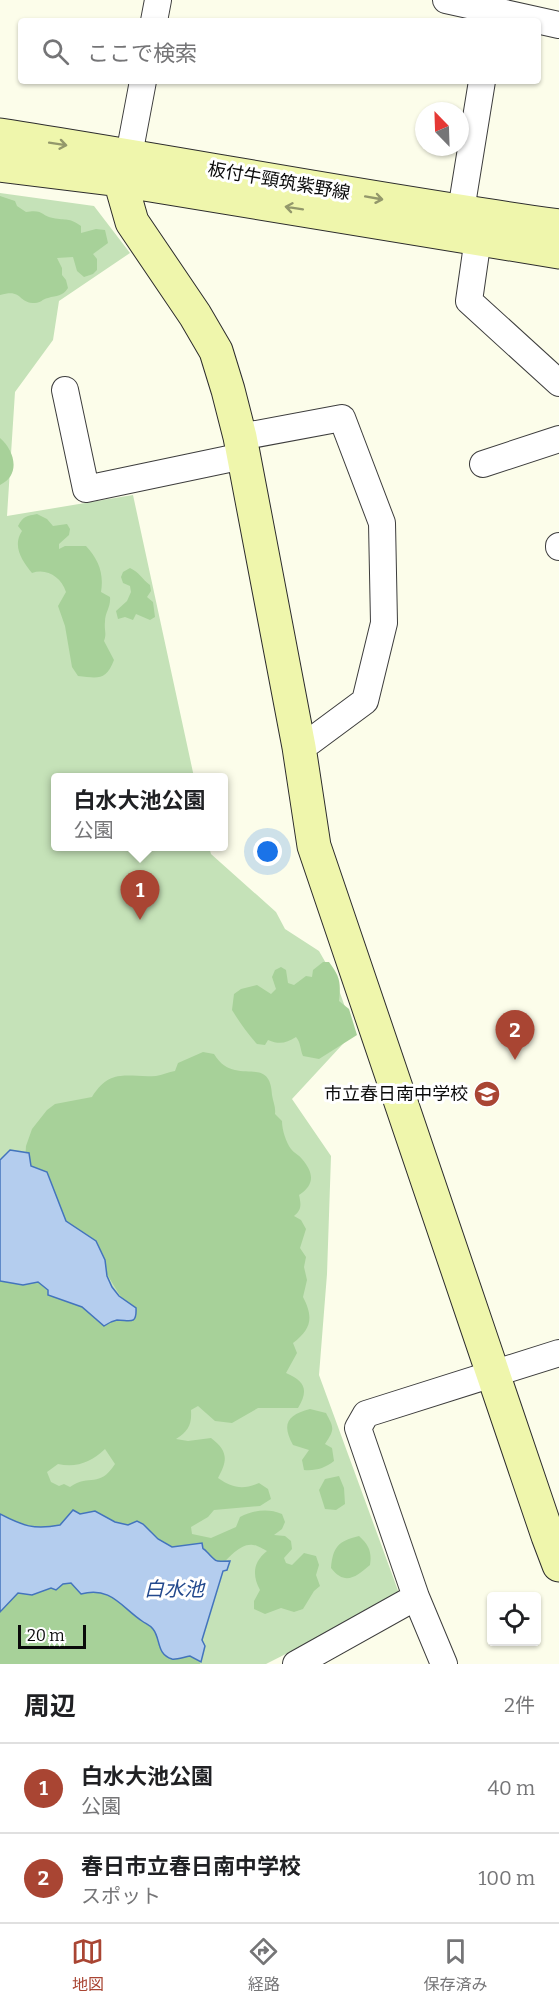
<!DOCTYPE html>
<html lang="ja">
<head>
<meta charset="utf-8">
<style>
	body { margin:0; font-family:Bitter,"Noto Sans JP",serif; background:#f6f6f6; color:#202124 }
	.controls { position:absolute; right:18px; bottom:18px; display:grid; overflow:hidden; border-radius:6px; box-shadow:0 2px 4px #0004 }
	.controls button { width:54px; height:54px; display:grid; place-items:center; padding:0; border:0; border-bottom:2px solid #e0e0e0; background:#fff; color:#202124; font:30px sans-serif }
	.compass { position:absolute; left:415px; top:102px; width:54px; height:54px; border-radius:50%; background:#fff; box-shadow:0 2px 4px #0004; rotate:337deg }
	.scale { position:absolute; left:18px; bottom:15px; width:68px; box-sizing:border-box; padding-left:6px; border:3px solid #0a0a0a; border-top:0; font-size:16px; line-height:21px; white-space:nowrap; color:#0a0a0a; -webkit-text-stroke:4px #fff; paint-order:stroke }
	.you { position:absolute; left:268px; top:852px; width:21px; height:21px; margin:-15px; border:4px solid #fff; border-radius:50%; background:#1a73e8; box-shadow:0 0 0 9px #1a73e833 }
	.badge { display:grid; place-items:center; width:39px; height:39px; border-radius:50%; background:#a94533; color:#fff; font-size:20px; font-weight:700 }
	.pin { position:absolute; translate:-50% -50px; filter:drop-shadow(0 2px 3px #0008) }
	.pin::after { content:''; position:absolute; top:32px; width:21px; height:18px; background:inherit; clip-path:polygon(0 0,100% 0,50% 100%) }
	.popup { position:absolute; left:51px; top:773px; width:177px; height:78px; box-sizing:border-box; display:grid; place-content:center; border-radius:6px; background:#fff; filter:drop-shadow(0 2px 4px #0005); font-size:20px; white-space:nowrap; color:#757577 }
	.popup b { font-size:22px; color:#202124 }
	.popup::after { content:''; position:absolute; left:50%; top:100%; margin-left:-12px; border:12px solid transparent; border-top-color:#fff }
	.list { margin:0; padding:0; list-style:none }
	h2 { display:flex; justify-content:space-between; align-items:center; height:78px; margin:0; padding:0 24px; font-size:26px }
	h2 small { font-size:20px; font-weight:400; color:#757577 }
	.list li { display:grid; grid-template-columns:39px 1fr auto; gap:18px; align-items:center; box-sizing:border-box; height:90px; padding:0 24px; border-top:2px solid #e0e0e0 }
	.list b { display:block; font-size:22px; white-space:nowrap }
	.list p { margin:0; font-size:20px; white-space:nowrap; color:#757577 }
	.list em { font-size:20px; font-style:normal; color:#757577 }
	.icon { flex:none; width:33px; height:33px; fill:none; stroke:currentColor; stroke-width:2; stroke-linecap:round; stroke-linejoin:round }
	.map { position:relative; flex:none; width:559px; height:1664px; overflow:hidden }
	.search { position:absolute; background:#fff; box-shadow:0 2px 4px #0004; left:18px; right:18px; top:18px; height:66px; display:flex; align-items:center; gap:15px; box-sizing:border-box; padding:0 21px; border-radius:6px; color:#757577; font-size:22px }
	.sheet { height:258px; background:#fff }
	nav { display:flex; justify-content:space-around; align-items:center; box-sizing:border-box; height:84px; border-top:2px solid #e0e0e0; background:#fff; font-size:16px; color:#757577 }
	nav a { display:grid; justify-items:center; gap:3px }
	nav .on { color:#a94533 }
	.map>svg:first-child { display:block }
</style>
</head>
<body>
<div class="map">
<svg width="559" height="1664" viewBox="0 0 559 1664">
	<rect width="100%" height="100%" fill="#fcfdea"/>
	<path fill="#c5e2b8" d="M 0,193 L 94,206 L 130,253 L 59,301 L 53,340 L 15,392 L 7,516 L 133,495 L 194,777 L 56,778 L 56,846 L 209,847 L 211,854 L 276,912 L 285,929 L 319,951 L 335,979 L 354,1032 L 292,1099 L 331,1156 L 327,1274 L 319,1375 L 400,1596 L 266,1664 L 0,1664 Z"/>
	<path fill="#a7d199" fill-rule="evenodd" d="M 0,196 L 15,201 L 17,206 L 26,212 C 44,209 41,216 53,218 C 66,221 69,217 81,226 L 81,233 L 96,229 L 105,230 L 108,243 L 93,254 L 97,259 L 97,270 L 93,274 L 84,277 L 77,271 L 73,257 L 57,258 L 62,268 L 62,275 L 66,280 L 68,288 C 62,297 57,295 48,298 C 42,299 41,303 35,303 C 17,303 23,288 0,295 Z
		M 0,438 C 15,451 21,475 0,485 Z
		M 37,514 L 47,519 L 53,526 L 67,524 L 70,529 L 69,535 L 59,544 L 59,549 L 65,546 L 86,546 C 99,560 104,574 101,592 L 110,597 C 111,607 105,612 105,622 C 104,630 107,633 104,641 L 114,660 C 106,681 98,678 78,676 L 72,667 L 65,626 L 58,606 L 66,592 C 61,577 47,568 32,573 C 22,561 12,546 22,531 L 18,526 C 23,516 27,516 37,514 Z
		M 130,568 C 139,572 142,579 150,585 L 151,591 L 147,597 L 153,602 L 155,617 L 150,620 L 136,614 L 133,620 L 125,617 L 118,619 L 116,611 L 127,601 L 131,592 L 130,586 L 123,583 L 121,577 L 123,572 Z
		M 323,962 L 329,962 C 340,977 341,982 339,1001 L 349,1009 L 357,1035 L 319,1059 L 303,1056 C 300,1049 301,1043 296,1037 C 286,1043 280,1045 268,1040 L 265,1045 L 257,1044 C 247,1033 240,1023 232,1010 L 234,994 L 241,989 L 257,985 L 271,994 L 276,989 L 272,977 L 275,970 L 281,967 L 286,970 L 288,983 L 294,985 L 306,976 L 312,977 L 313,970 Z
		M 203,1052 L 214,1054 C 235,1089 270,1052 272,1095 C 273,1102 276,1107 275,1114 L 282,1121 C 282,1130 286,1142 291,1149 C 294,1153 299,1155 302,1159 C 314,1173 315,1185 299,1195 C 301,1204 302,1210 294,1216 L 301,1220 L 306,1229 L 300,1248 L 306,1257 L 304,1267 L 307,1280 L 303,1297 C 314,1318 311,1329 293,1343 L 297,1353 L 286,1373 C 305,1381 309,1390 298,1408 L 258,1408 L 232,1423 L 215,1421 L 198,1406 L 191,1410 C 192,1425 188,1431 176,1439 L 188,1441 L 211,1438 C 228,1451 228,1460 218,1478 C 232,1488 243,1490 259,1483 L 268,1489 L 271,1499 L 260,1506 L 214,1510 L 208,1517 L 191,1527 L 192,1534 L 211,1538 L 236,1527 L 240,1517 C 254,1510 268,1508 282,1514 L 285,1522 L 282,1529 L 274,1535 L 285,1536 L 291,1541 L 292,1549 L 284,1558 L 286,1563 L 292,1565 L 304,1553 L 316,1556 L 319,1565 L 316,1575 L 320,1586 L 314,1591 L 303,1609 L 294,1612 L 281,1608 L 265,1614 L 254,1609 L 254,1601 L 260,1590 C 252,1575 253,1562 267,1551 C 263,1549 257,1545 253,1545 C 241,1543 228,1558 221,1566 L 56,1530 L 11,1530 L 0,1524 L 0,1273 L 45,1278 L 130,1312 L 91,1248 L 59,1226 L 25,1162 L 26,1146 L 32,1129 L 47,1110 L 55,1104 L 92,1097 C 111,1067 127,1078 156,1076 C 162,1075 169,1072 175,1071 L 178,1063 ZM 105,1449 L 115,1464 C 99,1489 90,1473 70,1487 L 64,1484 L 59,1486 L 51,1482 L 47,1472 L 58,1464 C 77,1468 91,1462 105,1449 Z
		M 310,1409 L 326,1413 C 334,1428 335,1429 325,1444 L 332,1448 L 334,1461 C 325,1468 316,1471 304,1470 L 302,1460 L 309,1450 L 293,1445 C 281,1423 288,1415 310,1409 Z
		M 339,1476 L 344,1488 L 345,1504 L 336,1510 L 325,1509 L 319,1490 L 325,1479 Z
		M 359,1536 C 369,1545 372,1552 370,1565 C 356,1577 345,1586 331,1568 C 333,1547 338,1541 359,1536 Z
		M 72,1577 L 117,1589 L 199,1653 L 200,1664 L 0,1664 L 0,1601 L 12,1587 Z"/>
	<path fill="#b4cdee" stroke="#4374bd" stroke-width="1.5" d="M 10,1150 L 29,1153 L 31,1166 L 47,1172 L 66,1221 L 96,1241 L 105,1260 L 107,1276 L 112,1287 L 119,1296 L 136,1308 C 137,1326 129,1320 117,1320 C 112,1321 108,1323 104,1326 L 82,1307 L 48,1295 L 48,1290 L 38,1282 L 23,1285 L 0,1281 L 0,1160 Z
		M 73,1510 L 80,1514 L 95,1511 L 115,1522 L 128,1525 L 137,1521 L 143,1524 L 158,1539 L 172,1547 L 202,1543 C 204,1553 201,1545 207,1552 C 218,1564 215,1561 230,1561 L 227,1570 L 223,1571 L 202,1640 L 205,1646 L 201,1662 L 190,1656 C 184,1657 176,1660 172,1659 C 156,1654 161,1639 153,1629 C 150,1625 146,1624 142,1621 C 121,1607 111,1586 81,1594 L 71,1583 L 63,1584 L 56,1590 L 51,1588 L 32,1595 L 18,1593 L 0,1612 L 0,1514 C 23,1526 34,1530 60,1525 Z"/>
	<g fill="none" stroke-linecap="round" stroke-linejoin="round">
		<defs>
			<path id="street" d="M 446,0 L 559,25
				M 154,21 L 158,0
				M 122,174 L 129,155 L 143,81
				M 458,229 L 482,81
				M 478,238 L 469,301 L 559,383
				M 65,390 L 86,489 L 243,456
				M 240,437 L 342,418 L 382,523 L 384,623 L 365,701 L 311,741 L 299,747
				M 483,464 L 559,439
				M 559,546 L 559,547
				M 296,1664 L 416,1597
				M 444,1664 L 416,1597 L 358,1428 L 366,1414 L 559,1353"/>
			<path id="secondary" d="M 0,135 C 187,164 372,200 559,226
				M 0,165 L 120,180 L 559,252
				M 120,180 L 132,222 L 195,315 L 216,351 L 228,390 L 240,437 L 299,747 L 314,846 L 548,1536 L 559,1565"/>
		</defs>
		<use href="#street" stroke="#3d3d3d" stroke-width="28"/>
		<use href="#secondary" stroke="#2c2c2c" stroke-width="35"/>
		<use href="#street" stroke="#fff" stroke-width="26"/>
		<use href="#secondary" stroke="#eff6ac" stroke-width="33"/>
	</g>
	<defs><path id="oneway-shaft" d="M-6 0H5M1.5-3L5.5 0L1.5 3" fill="none" stroke-width="1.6" stroke-linecap="round" stroke-linejoin="round" transform="scale(1.5)"/></defs>
	<g stroke="#93986b">
		<use href="#oneway-shaft" transform="translate(58 144) rotate(9)"/>
		<use href="#oneway-shaft" transform="translate(374 198) rotate(10)"/>
		<use href="#oneway-shaft" transform="translate(294 208) rotate(-171)"/>
	</g>
	<defs>
		<symbol id="school-disc" viewBox="-11 -11 22 22"><circle r="9.5" fill="#a94533" stroke="#fff"/><path d="M0-5L7-2L0 1L-7-2ZM-4 1L0 2.5L4 1V4Q0 6-4 4Z" fill="#fff"/></symbol>
	</defs>
	<g fill-rule="evenodd">
		<use href="#school-disc" x="472" y="1079" width="30" height="30"/>
	</g>
	<g text-anchor="middle" stroke-width="6" stroke-linejoin="round" paint-order="stroke">
		<g font-size="18" fill="#0a0a0a" stroke="#fff">
			<text transform="translate(279 181) rotate(10)" y="6">板付牛頸筑紫野線</text>
		</g>
		<g font-size="18" fill="#0a0a0a" stroke="#fff" text-anchor="end">
			<text x="468" y="1100">市立春日南中学校</text>
		</g>
		<g font-size="20" font-style="italic" fill="#23498d" stroke="#fff">
			<text x="174" y="1596">白水池</text>
		</g>
	</g>
</svg>
<div class="controls">
<button><svg class="icon" aria-label="locate" viewBox="0 0 24 24"><circle cx="12" cy="12" r="6"/><path d="M12 2v4M12 18v4M2 12h4M18 12h4"/></svg></button>
</div>
<svg class="compass" viewBox="-18 -18 36 36"><path d="M0-13l5 13h-10z" fill="#e53935"/><path d="M0 13l5-13h-10z" fill="#757577"/></svg>
<div class="scale">20 m</div>
<div class="you"></div>
<div class="pin badge" style="left:140px;top:920px">1</div>
<div class="popup"><b>白水大池公園</b>公園</div>
<div class="pin badge" style="left:515px;top:1060px">2</div>
<div class="search"><svg class="icon" aria-label="search" viewBox="0 0 24 24"><circle cx="10" cy="10" r="6"/><path d="M15 15l6 6"/></svg>ここで検索</div>
</div>
<section class="sheet">
<h2>周辺<small>2件</small></h2>
<ul class="list">
<li><span class="badge">1</span><div><b>白水大池公園</b><p>公園</p></div><em>40 m</em></li>
<li><span class="badge">2</span><div><b>春日市立春日南中学校</b><p>スポット</p></div><em>100 m</em></li>
</ul>
</section>
<nav>
<a class="on"><svg class="icon" aria-label="map" viewBox="0 0 24 24"><path d="M3 6l6-2 6 2 6-2v14l-6 2-6-2-6 2zM9 4v14M15 6v14"/></svg>地図</a>
<a><svg class="icon" aria-label="directions" viewBox="0 0 24 24"><path d="M12 3l9 9-9 9-9-9zM9 14v-3h6M13 9l2 2-2 2"/></svg>経路</a>
<a><svg class="icon" aria-label="saved" viewBox="0 0 24 24"><path d="M7 4h10v16l-5-4-5 4z"/></svg>保存済み</a>
</nav>
</body>
</html>
